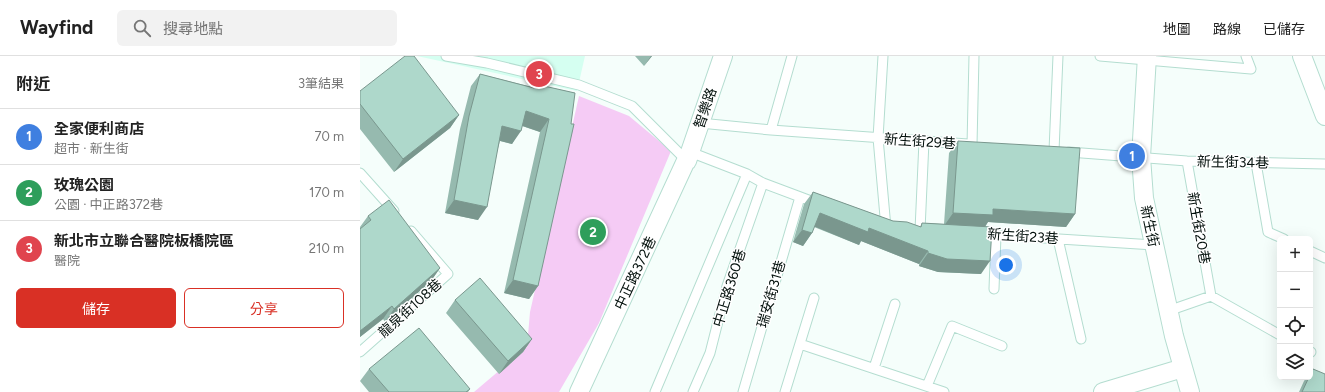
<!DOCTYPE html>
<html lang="zh-TW">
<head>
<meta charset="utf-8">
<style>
	body { margin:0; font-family:Figtree,"Noto Sans TC",sans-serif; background:#f2f2f2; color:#222 }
	.controls { position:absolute; right:12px; bottom:12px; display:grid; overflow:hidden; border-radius:6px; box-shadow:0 4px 16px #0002 }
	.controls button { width:36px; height:36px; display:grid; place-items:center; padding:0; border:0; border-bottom:1px solid #e0e0e0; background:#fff; color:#222; font:20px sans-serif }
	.you { position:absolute; left:646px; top:209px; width:14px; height:14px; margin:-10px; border:3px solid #fff; border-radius:50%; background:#1a73e8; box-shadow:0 0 0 6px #1a73e833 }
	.badge { display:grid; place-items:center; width:26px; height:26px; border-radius:50%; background:#d93025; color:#fff; font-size:13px; font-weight:700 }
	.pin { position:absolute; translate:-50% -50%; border:2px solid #fff; box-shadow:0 1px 4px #0006 }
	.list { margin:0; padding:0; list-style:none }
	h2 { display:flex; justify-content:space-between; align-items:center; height:52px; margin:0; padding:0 16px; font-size:17px }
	h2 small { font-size:13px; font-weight:400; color:#767676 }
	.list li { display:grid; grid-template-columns:26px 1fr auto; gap:12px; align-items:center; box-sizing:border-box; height:56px; padding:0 16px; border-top:1px solid #e0e0e0 }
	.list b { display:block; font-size:15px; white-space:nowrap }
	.list p { margin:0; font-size:13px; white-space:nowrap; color:#767676 }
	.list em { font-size:13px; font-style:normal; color:#767676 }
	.actions { display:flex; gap:8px; padding:12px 16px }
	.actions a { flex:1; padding:9px 0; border:1px solid #d93025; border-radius:6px; text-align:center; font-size:14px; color:#d93025 }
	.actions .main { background:#d93025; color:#fff }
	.icon { flex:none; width:22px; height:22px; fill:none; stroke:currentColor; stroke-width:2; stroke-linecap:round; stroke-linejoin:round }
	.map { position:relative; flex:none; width:965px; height:336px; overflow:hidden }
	header { display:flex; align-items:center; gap:24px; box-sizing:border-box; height:56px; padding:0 20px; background:#fff; border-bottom:1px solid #e0e0e0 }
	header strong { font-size:19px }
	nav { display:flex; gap:22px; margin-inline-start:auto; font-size:14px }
	.search { width:280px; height:36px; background:#f2f2f2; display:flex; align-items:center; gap:10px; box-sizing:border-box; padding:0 14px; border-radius:6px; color:#767676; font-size:15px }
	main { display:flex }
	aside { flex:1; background:#fff }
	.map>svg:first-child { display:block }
</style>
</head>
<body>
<header>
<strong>Wayfind</strong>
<div class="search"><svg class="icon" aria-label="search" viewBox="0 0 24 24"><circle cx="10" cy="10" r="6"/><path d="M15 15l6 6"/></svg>搜尋地點</div>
<nav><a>地圖</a><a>路線</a><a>已儲存</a></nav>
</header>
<main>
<aside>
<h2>附近<small>3筆結果</small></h2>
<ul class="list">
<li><span class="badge" style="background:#3f7fe0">1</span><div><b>全家便利商店</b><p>超市 · 新生街</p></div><em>70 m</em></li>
<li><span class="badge" style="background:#2e9e5b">2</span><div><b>玫瑰公園</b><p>公園 · 中正路372巷</p></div><em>170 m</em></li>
<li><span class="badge" style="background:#e0444e">3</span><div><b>新北市立聯合醫院板橋院區</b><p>醫院</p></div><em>210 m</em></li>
</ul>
<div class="actions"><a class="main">儲存</a><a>分享</a></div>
</aside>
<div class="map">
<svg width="965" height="336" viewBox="0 0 965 336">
	<rect width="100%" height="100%" fill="#f5fefb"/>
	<path fill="#d5fff1" d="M 57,0 L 225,0 L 217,35 Z"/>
	<path fill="#f5cbf5" d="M 219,40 L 269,60 L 311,95 L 239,267 L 199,336 L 114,336 L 167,291 L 170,256 Z"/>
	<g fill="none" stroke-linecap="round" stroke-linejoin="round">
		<defs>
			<path id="lane" d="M 86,0 L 127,7 L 219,29 L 272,50 L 327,105
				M 523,0 L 518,82 L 526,172
				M 740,0 L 891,13 L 886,0
				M 340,67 L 411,74 L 608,88
				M 411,74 L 432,0
				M 612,89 L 614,0
				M 694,95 L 698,0
				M 330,96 L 387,118 L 403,127 L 459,148
				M 709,96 L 827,105 L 965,108
				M 827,105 L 851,240 L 920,279
				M 896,107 L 908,176 L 924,183
				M 0,117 L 34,155
				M 560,174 L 564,85
				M 621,178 L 794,189
				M 698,183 L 721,283
				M 950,195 L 965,202
				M 634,233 L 636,179
				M 808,255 L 851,240
				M 440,288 L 584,336
				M 0,296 L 88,218 L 51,175
				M 950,296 L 951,296
				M 514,312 L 535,248
				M 567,330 L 592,270 L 642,290
				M 295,336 L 387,118
				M 333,336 L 350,297 L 367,230 L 403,127
				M 383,336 L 440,141
				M 425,336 L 454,242"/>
			<path id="street" d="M 787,0 L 781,101 L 784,142 L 814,280 L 830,336
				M 942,0 L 965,60
				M 327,105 L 363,0
				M 219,336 L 330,96
				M 743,336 L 823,312"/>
		</defs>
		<use href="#lane" stroke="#b4ddd0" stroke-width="11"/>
		<use href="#street" stroke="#b4ddd0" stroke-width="20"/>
		<use href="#lane" stroke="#fff" stroke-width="9"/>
		<use href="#street" stroke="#fff" stroke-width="18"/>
	</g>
	<path fill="#96baaf" d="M 275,0 L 292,0 L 284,10 Z
		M 120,18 L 172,31 L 175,28 L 215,37 L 178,230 L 169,243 L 144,237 L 180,76 L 162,70 L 152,88 L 140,85 L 118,164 L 85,157 L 100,73 L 111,30 Z
		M 0,35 L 99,59 L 90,72 L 34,116 L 0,73 Z
		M 598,85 L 715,158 L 706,171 L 628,166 L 625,171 L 621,218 L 578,216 L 559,210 L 559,208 L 501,185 L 499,189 L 454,171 L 452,177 L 443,190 L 433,186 L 444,148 L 453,136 L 533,165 L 560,171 L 562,167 L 584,168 L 589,97 Z
		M 8,160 L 80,212 L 71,225 L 25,266 L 23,263 L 0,281 L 0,171 Z
		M 95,244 L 172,283 L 163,296 L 139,318 L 86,257 Z
		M 9,313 L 110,333 L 108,336 L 9,336 L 0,325 Z
		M 953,313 L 965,336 L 939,336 L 944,325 L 947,321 L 950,321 L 950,316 Z"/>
	<path fill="#7a978e" d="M 291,0 L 292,0 L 284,10 Z
		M 166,55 L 189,63 L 180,76 L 157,68 Z
		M 99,59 L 90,72 L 34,116 L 43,103 Z
		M 142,70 L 161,75 L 152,88 L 133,83 Z
		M 94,144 L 127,151 L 118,164 L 85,157 Z
		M 633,153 L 715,158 L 706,171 L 628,166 L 624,172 L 584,170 L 593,157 Z
		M 460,157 L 509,172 L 568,195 L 559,208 L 501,185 L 499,189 L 451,169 Z
		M 442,174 L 452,177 L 443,190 L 433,186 Z
		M 568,197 L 630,205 L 621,218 L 578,216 L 559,210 Z
		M 80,212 L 71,225 L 25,266 L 34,253 Z
		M 153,224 L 178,230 L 169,243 L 144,237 Z
		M 32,250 L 23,263 L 0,281 L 0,275 Z
		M 172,283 L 163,296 L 139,318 L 148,305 Z"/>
	<path fill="#aed8cb" stroke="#7a978e" d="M 45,0 L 54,0 L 99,59 L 43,103 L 0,48 L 0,35 Z
		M 120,18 L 174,32 L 175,28 L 215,37 L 211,68 L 214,68 L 178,230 L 153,224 L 189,63 L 166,55 L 161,75 L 142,70 L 127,151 L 94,144 L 109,60 Z
		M 598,85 L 720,92 L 715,158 L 633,153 L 633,159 L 593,157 Z
		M 453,136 L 533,165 L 547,166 L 561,171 L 562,167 L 632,171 L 630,205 L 587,203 L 568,197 L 568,195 L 509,172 L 508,176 L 460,157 L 452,177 L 442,174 Z
		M 29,144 L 80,212 L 34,253 L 32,250 L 0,275 L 0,173 L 11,164 L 8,160 Z
		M 120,222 L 172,283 L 148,305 L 95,244 Z
		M 59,272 L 110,333 L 106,336 L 29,336 L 9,313 Z
		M 953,313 L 965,318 L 965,336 L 942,336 L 949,321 L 950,321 L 950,319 Z"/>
	<g text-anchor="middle" stroke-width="3" stroke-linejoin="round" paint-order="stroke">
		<g font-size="14" fill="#03100c" stroke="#fff">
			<text transform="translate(345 52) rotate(-71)" y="5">智樂路</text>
			<text transform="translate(560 85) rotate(4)" y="5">新生街29巷</text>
			<text transform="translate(873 106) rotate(1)" y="5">新生街34巷</text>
			<text transform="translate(790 170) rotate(78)" y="5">新生街</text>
			<text transform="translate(839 172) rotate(80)" y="5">新生街20巷</text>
			<text transform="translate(663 180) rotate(4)" y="5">新生街23巷</text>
			<text transform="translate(275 217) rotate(-65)" y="5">中正路372巷</text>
			<text transform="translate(369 232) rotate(-73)" y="5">中正路360巷</text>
			<text transform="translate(411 238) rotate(-74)" y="5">瑞安街31巷</text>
			<text transform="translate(50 252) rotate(-42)" y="5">龍泉街108巷</text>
		</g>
	</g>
</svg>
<div class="controls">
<button>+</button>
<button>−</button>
<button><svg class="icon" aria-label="locate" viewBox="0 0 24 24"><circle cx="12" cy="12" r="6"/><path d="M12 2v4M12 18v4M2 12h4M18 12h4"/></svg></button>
<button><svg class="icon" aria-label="layers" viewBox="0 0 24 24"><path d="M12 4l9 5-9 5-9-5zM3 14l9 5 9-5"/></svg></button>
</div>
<div class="you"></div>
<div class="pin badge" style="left:772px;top:100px;background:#3f7fe0">1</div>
<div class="pin badge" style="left:233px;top:176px;background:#2e9e5b">2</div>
<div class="pin badge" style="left:179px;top:18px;background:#e0444e">3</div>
</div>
</main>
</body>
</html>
